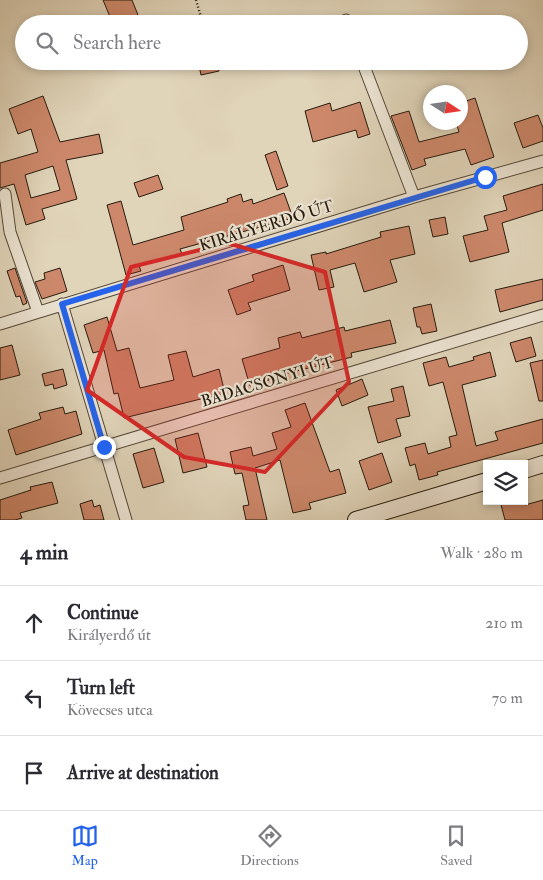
<!DOCTYPE html>
<html lang="en">
<head>
<meta charset="utf-8">
<style>
	body { margin:0; font-family:"IM FELL Double Pica",serif; background:#f7f7f7; color:#2b2b33 }
	.controls { position:absolute; right:15px; bottom:15px; display:grid; overflow:hidden; border-radius:0px; box-shadow:0 2px 8px #0003 }
	.controls button { width:45px; height:45px; display:grid; place-items:center; padding:0; border:0; border-bottom:1px solid #e1e1e2; background:#fff; color:#2b2b33; font:25px sans-serif }
	.compass { position:absolute; left:423px; top:85px; width:45px; height:45px; border-radius:50%; background:#fff; box-shadow:0 2px 8px #0003; rotate:102deg }
	.stop { position:absolute; width:15px; height:15px; margin:-11px; border:4px solid #2563eb; border-radius:50%; background:#fff }
	.stop.end { background:#2563eb; border-color:#fff; box-shadow:0 1px 5px #0008 }
	.list { margin:0; padding:0; list-style:none }
	h2 { display:flex; justify-content:space-between; align-items:center; height:65px; margin:0; padding:0 20px; font-size:21px }
	h2 small { font-size:16px; font-weight:400; color:#7c7c81 }
	.list li { display:grid; grid-template-columns:32px 1fr auto; gap:15px; align-items:center; box-sizing:border-box; height:75px; padding:0 20px; border-top:1px solid #e1e1e2 }
	.list b { display:block; font-size:19px; white-space:nowrap }
	.list p { margin:0; font-size:16px; white-space:nowrap; color:#7c7c81 }
	.list em { font-size:16px; font-style:normal; color:#7c7c81 }
	.icon { flex:none; width:28px; height:28px; fill:none; stroke:currentColor; stroke-width:2; stroke-linecap:round; stroke-linejoin:round }
	.map { position:relative; flex:none; width:543px; height:520px; overflow:hidden }
	.search { position:absolute; background:#fff; box-shadow:0 2px 8px #0003; left:15px; right:15px; top:15px; height:55px; display:flex; align-items:center; gap:12px; box-sizing:border-box; padding:0 18px; border-radius:28px; color:#7c7c81; font-size:19px }
	.sheet { height:290px; background:#fff }
	nav { display:flex; justify-content:space-around; align-items:center; box-sizing:border-box; height:70px; border-top:1px solid #e1e1e2; background:#fff; font-size:14px; color:#7c7c81 }
	nav a { display:grid; justify-items:center; gap:2px }
	nav .on { color:#2563eb }
	.map>svg:first-child { display:block }
</style>
</head>
<body>
<div class="map">
<svg width="543" height="520" viewBox="0 0 543 520">
	<rect width="100%" height="100%" fill="#e0d4b9"/>
	<filter id="stains"><feTurbulence type="fractalNoise" baseFrequency=".004" numOctaves="4"/><feColorMatrix values="0 0 0 0 .2 0 0 0 0 .09 0 0 0 0 .02 0 0 0 .5 -.17"/></filter>
	<radialGradient id="worn" r=".72"><stop offset=".6" stop-color="#630" stop-opacity="0"/><stop offset="1" stop-color="#630" stop-opacity=".3"/></radialGradient>
	<path fill="#cd886b" stroke="#261a0d" fill-rule="evenodd" d="M 103,0 L 132,0 L 138,15 L 113,24 Z
		M 198,61 L 217,61 L 219,71 L 201,75 Z
		M 43,96 L 60,142 L 99,134 L 103,153 L 66,160 L 77,199 L 42,209 L 45,219 L 26,225 L 14,184 L 0,188 L 0,163 L 38,152 L 31,129 L 18,134 L 9,109 ZM 53,166 L 60,190 L 31,198 L 25,175 Z
		M 475,98 L 494,157 L 471,165 L 465,149 L 424,159 L 426,165 L 412,170 L 391,116 L 409,111 L 419,142 L 459,132 L 456,122 L 460,122 L 460,103 Z
		M 360,102 L 370,134 L 358,138 L 356,130 L 313,142 L 305,111 L 330,103 L 332,111 Z
		M 538,115 L 543,128 L 543,141 L 523,148 L 514,123 Z
		M 276,151 L 288,186 L 277,190 L 265,155 Z
		M 158,175 L 163,189 L 139,197 L 134,183 Z
		M 543,184 L 543,210 L 502,223 L 509,252 L 470,262 L 463,236 L 488,230 L 484,216 L 507,210 L 503,196 Z
		M 284,193 L 293,218 L 180,249 L 182,254 L 139,266 L 141,271 L 126,275 L 107,205 L 121,201 L 133,245 L 184,230 L 181,217 L 228,202 L 227,199 L 241,194 L 243,202 L 252,199 L 253,204 Z
		M 445,217 L 448,234 L 433,237 L 429,220 Z
		M 409,226 L 415,254 L 390,260 L 397,282 L 364,292 L 355,263 L 330,270 L 334,287 L 319,290 L 311,255 L 326,252 L 326,254 L 381,237 L 380,232 Z
		M 283,265 L 290,290 L 248,303 L 251,310 L 237,315 L 228,290 L 254,281 L 252,275 Z
		M 15,268 L 27,303 L 23,305 L 20,296 L 16,297 L 7,271 Z
		M 60,268 L 67,291 L 42,299 L 35,282 L 45,279 L 44,273 Z
		M 543,279 L 543,300 L 500,312 L 495,290 Z
		M 431,304 L 437,331 L 422,334 L 420,327 L 417,327 L 413,308 Z
		M 107,317 L 117,351 L 129,348 L 140,388 L 174,380 L 168,355 L 186,351 L 193,377 L 219,369 L 225,393 L 124,418 L 118,393 L 114,394 L 104,350 L 93,353 L 84,325 Z
		M 390,320 L 396,343 L 351,353 L 352,357 L 269,378 L 269,380 L 250,386 L 242,359 L 280,348 L 278,338 L 300,332 L 302,338 L 344,327 L 345,331 Z
		M 531,337 L 536,356 L 516,362 L 510,343 Z
		M 12,345 L 20,375 L 0,380 L 0,348 Z
		M 490,352 L 496,376 L 462,385 L 476,446 L 498,440 L 495,432 L 543,419 L 543,443 L 437,472 L 438,475 L 419,480 L 415,464 L 410,466 L 405,448 L 425,443 L 428,454 L 451,447 L 449,437 L 457,435 L 443,382 L 429,386 L 423,363 L 446,357 L 449,367 L 474,360 L 473,357 Z
		M 543,360 L 543,401 L 539,401 L 530,363 Z
		M 63,369 L 67,385 L 54,389 L 53,384 L 45,386 L 42,374 Z
		M 362,379 L 368,395 L 342,406 L 336,390 Z
		M 403,386 L 410,416 L 396,419 L 401,436 L 378,443 L 368,407 L 394,401 L 391,389 Z
		M 305,403 L 330,472 L 339,469 L 346,493 L 309,503 L 311,509 L 293,513 L 280,460 L 255,468 L 267,520 L 246,520 L 243,506 L 249,505 L 242,473 L 235,474 L 230,452 L 251,447 L 253,456 L 277,449 L 272,433 L 291,427 L 285,410 Z
		M 63,407 L 65,414 L 76,411 L 82,434 L 16,455 L 8,430 L 41,419 L 39,413 Z
		M 198,433 L 207,467 L 183,473 L 175,439 Z
		M 154,448 L 164,482 L 143,488 L 133,454 Z
		M 382,453 L 392,482 L 369,490 L 359,461 Z
		M 52,482 L 58,503 L 20,513 L 22,518 L 15,520 L 0,520 L 0,500 L 31,490 L 30,487 Z
		M 92,500 L 94,507 L 100,505 L 104,520 L 84,520 L 80,504 Z
		M 543,500 L 543,520 L 505,520 L 500,501 L 524,501 L 525,505 Z"/>
	<g fill="none" stroke-linecap="round" stroke-linejoin="round">
		<defs>
			<path id="street" d="M 346,20 L 347,24
				M 362,61 L 414,197
				M 5,194 L 10,232 L 38,312
				M 62,304 L 126,520
				M 0,324 L 414,197 L 543,161
				M 0,478 L 543,315"/>
			<path id="secondary" d="M 524,470 L 543,464
				M 356,520 L 487,481"/>
		</defs>
		<use href="#street" stroke="#544838" stroke-width="13"/>
		<use href="#secondary" stroke="#261a0d" stroke-width="18"/>
		<path stroke="#261a0d" stroke-width="2.5" stroke-dasharray="1 2.5" stroke-linecap="butt" d="M 196,0 L 203,24"/>
		<use href="#street" stroke="#ebe3d2" stroke-width="11"/>
		<use href="#secondary" stroke="#ebe3d2" stroke-width="16"/>
	</g>
	<g fill="none" stroke-linecap="round" stroke-linejoin="round">
		<path stroke="#2563eb" stroke-width="6" d="M 104,447 L 62,304 L 485,177"/>
	</g>
	<path fill="#d62828" fill-opacity="0.2" stroke="#d62828" stroke-width="4" stroke-linejoin="round" d="M 228,243 L 325,272 L 349,382 L 265,472 L 184,457 L 87,390 L 131,267 Z"/>
	<g text-anchor="middle" stroke-width="4.5" stroke-linejoin="round" paint-order="stroke">
		<g font-size="16" fill="#261a0d" stroke="#ebe3d2">
			<text transform="translate(266 225) rotate(-17)" y="6">KIRÁLYERDŐ ÚT</text>
			<text transform="translate(267 381) rotate(-17)" y="6">BADACSONYI ÚT</text>
		</g>
	</g>
	<rect width="100%" height="100%" filter="url(#stains)"/>
	<rect width="100%" height="100%" fill="url(#worn)"/>
</svg>
<div class="controls">
<button><svg class="icon" aria-label="layers" viewBox="0 0 24 24"><path d="M12 4l9 5-9 5-9-5zM3 14l9 5 9-5"/></svg></button>
</div>
<svg class="compass" viewBox="-18 -18 36 36"><path d="M0-13l5 13h-10z" fill="#e53935"/><path d="M0 13l5-13h-10z" fill="#7c7c81"/></svg>
<div class="stop" style="left:485px;top:177px"></div>
<div class="stop end" style="left:104px;top:447px"></div>
<div class="search"><svg class="icon" aria-label="search" viewBox="0 0 24 24"><circle cx="10" cy="10" r="6"/><path d="M15 15l6 6"/></svg>Search here</div>
</div>
<section class="sheet">
<h2>4 min<small>Walk · 280 m</small></h2>
<ul class="list">
<li><svg class="icon" aria-label="ahead" viewBox="0 0 24 24"><path d="M12 20V5M6 11l6-6 6 6"/></svg><div><b>Continue</b><p>Királyerdő út</p></div><em>210 m</em></li>
<li><svg class="icon" aria-label="left" viewBox="0 0 24 24"><path d="M17 20v-9H6M10 6l-5 5 5 5"/></svg><div><b>Turn left</b><p>Kövecses utca</p></div><em>70 m</em></li>
<li><svg class="icon" aria-label="arrive" viewBox="0 0 24 24"><path d="M6 21V4h12l-3 4 3 4H6"/></svg><div><b>Arrive at destination</b></div></li>
</ul>
</section>
<nav>
<a class="on"><svg class="icon" aria-label="map" viewBox="0 0 24 24"><path d="M3 6l6-2 6 2 6-2v14l-6 2-6-2-6 2zM9 4v14M15 6v14"/></svg>Map</a>
<a><svg class="icon" aria-label="directions" viewBox="0 0 24 24"><path d="M12 3l9 9-9 9-9-9zM9 14v-3h6M13 9l2 2-2 2"/></svg>Directions</a>
<a><svg class="icon" aria-label="saved" viewBox="0 0 24 24"><path d="M7 4h10v16l-5-4-5 4z"/></svg>Saved</a>
</nav>
</body>
</html>
